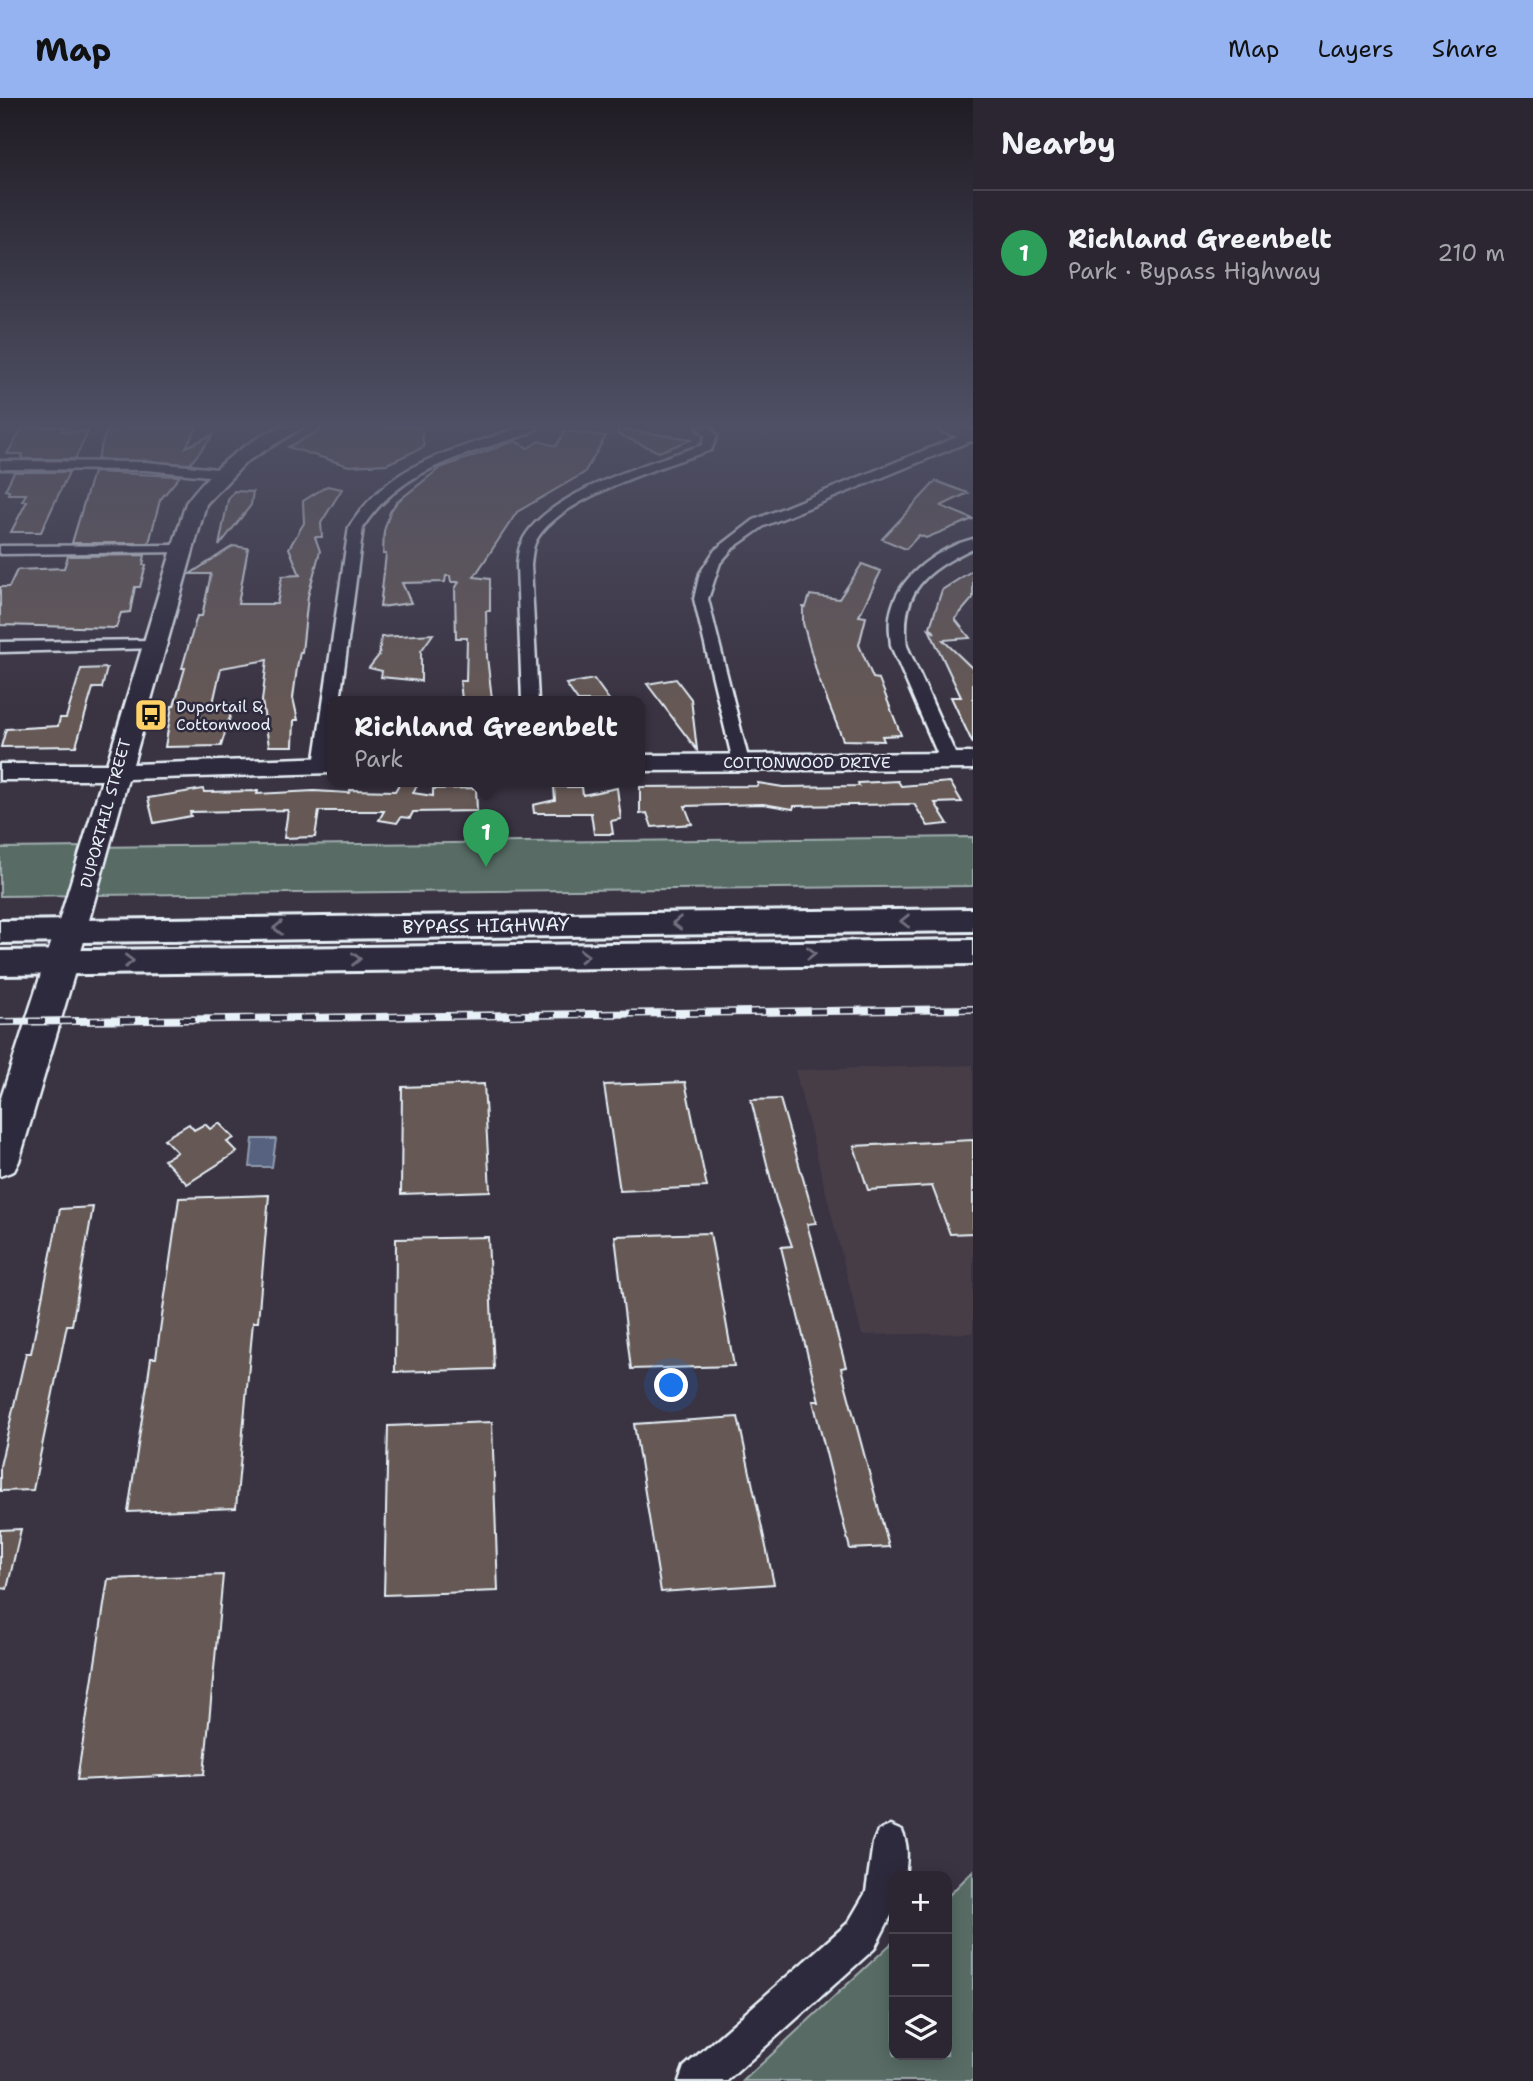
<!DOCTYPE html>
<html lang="en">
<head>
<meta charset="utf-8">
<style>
	body { margin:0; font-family:"Shantell Sans",sans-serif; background:#38323e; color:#f1f3f6 }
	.controls { position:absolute; right:21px; bottom:21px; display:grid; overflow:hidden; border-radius:14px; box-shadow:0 4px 18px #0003 }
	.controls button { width:63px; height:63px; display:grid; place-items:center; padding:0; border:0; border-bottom:2px solid #48434d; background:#2c2632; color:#f1f3f6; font:35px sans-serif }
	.you { position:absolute; left:672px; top:1288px; width:24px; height:24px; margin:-18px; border:5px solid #fff; border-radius:50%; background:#1a73e8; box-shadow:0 0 0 10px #1a73e833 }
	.badge { display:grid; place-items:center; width:46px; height:46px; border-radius:50%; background:#95b2f1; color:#fff; font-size:23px; font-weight:700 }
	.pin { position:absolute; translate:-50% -58px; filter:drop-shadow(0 2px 4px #0008) }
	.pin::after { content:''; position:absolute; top:37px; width:24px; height:21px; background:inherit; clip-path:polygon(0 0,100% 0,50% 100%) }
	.popup { position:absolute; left:327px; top:598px; width:318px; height:91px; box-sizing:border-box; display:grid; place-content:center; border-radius:14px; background:#2c2632; filter:drop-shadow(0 2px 5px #0005); font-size:23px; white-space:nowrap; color:#a6a5ac }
	.popup b { font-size:26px; color:#f1f3f6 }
	.popup::after { content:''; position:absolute; left:50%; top:100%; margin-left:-14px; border:14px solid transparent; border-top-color:#2c2632 }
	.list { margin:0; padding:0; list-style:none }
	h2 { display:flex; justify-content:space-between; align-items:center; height:91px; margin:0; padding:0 28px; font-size:30px }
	h2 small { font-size:23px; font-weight:400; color:#a6a5ac }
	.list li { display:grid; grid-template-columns:46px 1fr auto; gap:21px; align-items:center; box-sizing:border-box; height:126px; padding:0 28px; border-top:2px solid #48434d }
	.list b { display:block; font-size:26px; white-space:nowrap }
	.list p { margin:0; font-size:23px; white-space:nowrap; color:#a6a5ac }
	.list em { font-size:23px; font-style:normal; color:#a6a5ac }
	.icon { flex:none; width:38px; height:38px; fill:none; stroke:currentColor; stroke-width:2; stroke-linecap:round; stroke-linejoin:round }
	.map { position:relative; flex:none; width:973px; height:1983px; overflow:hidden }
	header { display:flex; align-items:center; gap:42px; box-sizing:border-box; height:98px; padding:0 35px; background:#95b2f1; color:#111 }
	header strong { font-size:33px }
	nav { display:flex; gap:38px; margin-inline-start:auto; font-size:24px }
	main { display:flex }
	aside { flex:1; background:#2c2632 }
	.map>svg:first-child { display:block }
</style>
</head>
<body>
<header>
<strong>Map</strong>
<nav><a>Map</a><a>Layers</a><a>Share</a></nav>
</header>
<main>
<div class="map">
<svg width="973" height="1983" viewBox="0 0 973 1983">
	<rect width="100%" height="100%" fill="#3a3342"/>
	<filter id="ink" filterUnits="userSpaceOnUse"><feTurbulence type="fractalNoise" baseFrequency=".0143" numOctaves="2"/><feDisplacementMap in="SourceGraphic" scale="14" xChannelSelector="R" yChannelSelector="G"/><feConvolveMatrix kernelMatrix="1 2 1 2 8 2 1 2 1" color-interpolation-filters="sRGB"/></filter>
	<g filter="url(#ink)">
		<path fill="#473e47" d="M 973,967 L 973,1235 L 862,1237 L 795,972 Z"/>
		<path fill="#586c65" stroke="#a0aeae" stroke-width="2" d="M 973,739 L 973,788 L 0,798 L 0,750 Z
			M 973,1773 L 973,1983 L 743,1983 L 894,1843 L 894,1957 L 947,1957 L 947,1799 Z"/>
		<path fill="#56627f" stroke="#909baf" stroke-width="2" d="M 253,1041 L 276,1041 L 272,1069 L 250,1069 Z"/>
		<path fill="#655954" stroke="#e8f1f8" stroke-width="2" d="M 23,329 L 65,329 L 62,333 L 88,334 L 75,361 L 21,361 L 23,356 L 7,356 Z
			M 118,329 L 197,329 L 186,349 L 214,336 L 190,366 L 97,361 L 106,334 L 115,335 Z
			M 326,329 L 421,329 L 424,349 L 387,366 L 349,368 L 288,349 Z
			M 618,331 L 693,341 L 659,354 L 617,336 Z
			M 565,333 L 606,338 L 584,375 L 517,414 L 474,479 L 490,481 L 490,513 L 486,513 L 487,559 L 492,601 L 462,602 L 460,583 L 466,583 L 467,540 L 456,540 L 455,491 L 459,484 L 451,484 L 450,478 L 446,478 L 445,484 L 402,485 L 411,505 L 380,509 L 386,456 L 383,456 L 384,433 L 390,414 L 397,404 L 440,370 L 515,343 L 528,350 L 539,343 L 556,348 Z
			M 14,374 L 69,374 L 41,434 L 11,434 L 27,403 L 22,403 L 26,396 L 8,396 L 9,393 L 5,392 Z
			M 93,374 L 180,378 L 160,402 L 149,445 L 72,445 Z
			M 936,383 L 968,395 L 941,408 L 973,421 L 926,440 L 919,437 L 906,451 L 882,441 Z
			M 327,388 L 342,391 L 321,425 L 322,439 L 315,439 L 320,453 L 308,498 L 302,554 L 300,554 L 297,570 L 293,600 L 298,622 L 294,622 L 293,648 L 269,648 L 262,603 L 267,562 L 221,570 L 213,605 L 234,606 L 221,648 L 165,649 L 172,608 L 174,608 L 185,570 L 182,570 L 197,518 L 202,518 L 211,476 L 190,476 L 233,448 L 248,450 L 238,506 L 277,506 L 282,478 L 300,477 L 289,450 L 304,425 L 303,403 Z
			M 234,393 L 253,394 L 251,407 L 219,448 L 228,402 Z
			M 145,457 L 143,467 L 146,467 L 140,489 L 135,489 L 130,514 L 121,515 L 116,530 L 0,527 L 0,489 L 9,489 L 17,472 L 64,470 L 68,458 Z
			M 862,466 L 881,473 L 859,518 L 866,519 L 859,547 L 873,580 L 879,581 L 901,637 L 882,638 L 884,643 L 843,642 L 818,579 L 803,525 L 803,509 L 806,509 L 810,497 L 839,501 Z
			M 973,472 L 973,500 L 955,521 L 970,540 L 943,542 L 973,571 L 973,646 L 951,599 L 961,599 L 929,531 L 935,535 L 930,529 L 942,492 Z
			M 433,536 L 421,553 L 421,583 L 381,579 L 382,573 L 369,570 L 379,557 L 381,539 Z
			M 107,570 L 102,590 L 93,590 L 76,648 L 1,649 L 6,631 L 58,628 L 60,620 L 66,620 L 81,571 Z
			M 594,581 L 610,603 L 578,603 L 566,586 Z
			M 676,581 L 691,601 L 697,652 L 647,586 Z
			M 401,683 L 419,683 L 413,695 L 433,698 L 433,691 L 476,690 L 477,713 L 413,714 L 410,720 L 401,719 L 397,725 L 379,722 L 384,713 L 319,713 L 315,739 L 284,740 L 288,712 L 190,714 L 191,718 L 154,725 L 148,700 L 203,691 L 204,694 L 258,693 L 257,696 L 314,693 L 349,695 L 350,692 L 395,693 Z
			M 898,683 L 901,688 L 950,684 L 962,704 L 935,705 L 948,726 L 928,728 L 914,706 L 794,708 L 793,711 L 763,706 L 685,708 L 692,726 L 652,729 L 647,715 L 640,716 L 640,689 L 758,688 L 758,685 L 783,689 L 859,688 L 858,685 Z
			M 554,689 L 582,689 L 583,697 L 617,690 L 621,721 L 611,723 L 613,736 L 594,736 L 591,715 L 534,715 L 533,707 L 555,702 Z
			M 685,984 L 707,1089 L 620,1093 L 604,987 Z
			M 484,986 L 490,1093 L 401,1096 L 402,989 Z
			M 780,1001 L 816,1125 L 807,1126 L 846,1269 L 841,1270 L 889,1449 L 850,1451 L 813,1303 L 819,1303 L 781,1149 L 792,1148 L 776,1102 L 751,1002 Z
			M 219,1025 L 234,1040 L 227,1044 L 237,1054 L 187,1086 L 164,1062 L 177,1054 L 164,1041 L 189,1026 L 194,1032 L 205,1026 L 210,1031 Z
			M 973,1042 L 973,1135 L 950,1136 L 932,1088 L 868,1092 L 854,1048 Z
			M 269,1097 L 258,1224 L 253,1224 L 236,1410 L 128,1414 L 151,1260 L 156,1260 L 179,1100 Z
			M 93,1109 L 72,1227 L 67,1227 L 33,1392 L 0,1393 L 0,1368 L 26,1255 L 31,1255 L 60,1111 Z
			M 710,1135 L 734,1268 L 631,1271 L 615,1138 Z
			M 488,1139 L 494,1271 L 395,1274 L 396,1141 Z
			M 738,1319 L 774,1486 L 661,1494 L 634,1326 Z
			M 492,1324 L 498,1493 L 384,1497 L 388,1328 Z
			M 21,1431 L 7,1491 L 0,1490 L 0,1432 Z
			M 223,1477 L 204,1676 L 77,1682 L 108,1481 Z"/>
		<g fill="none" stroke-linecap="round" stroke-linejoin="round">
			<defs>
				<path id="street" d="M 520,329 L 538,329 C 527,339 507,342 493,347 C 441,364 394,381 363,429 L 340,603 L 332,603 L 332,667 L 323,672 L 317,671 L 314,667 L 349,429 C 394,360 449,356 520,329 Z
					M 697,329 L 710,329 L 717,338 L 711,352 C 667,367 554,401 535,445 C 532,452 532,460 531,467 L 538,603 L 522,603 L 517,467 C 518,460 518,452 521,446 C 542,395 653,364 702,347 L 705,338 Z
					M 967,335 L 973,335 L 973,342 L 764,428 L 733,450 L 720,465 L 708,501 L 749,664 L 740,669 L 734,668 L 694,501 L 700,475 L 715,452 L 754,422 Z
					M 0,363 L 146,364 L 218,371 L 224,375 L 218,379 L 146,372 L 0,371 Z
					M 973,441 L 973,450 C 926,473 900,492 907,548 L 959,664 L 950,669 L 941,664 L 891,548 C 890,535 888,522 892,510 C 901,476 941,449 973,441 Z
					M 182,447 L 187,448 L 187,454 L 0,456 L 0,448 Z
					M 153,542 L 159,544 L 161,547 L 159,550 L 0,554 L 0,544 Z
					M 890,1728 L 902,1733 C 909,1748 907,1762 905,1778 L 894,1778 L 894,1812 L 874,1851 L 727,1983 L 679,1983 L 684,1969 L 848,1825 L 866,1794 L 873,1745 L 878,1733 Z"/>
				<path id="secondary" d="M 279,329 L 303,329 L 246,364 L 206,406 L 133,666 L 332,659 L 332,675 L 128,681 L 86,833 L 81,840 L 71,843 L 61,840 L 56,833 L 102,682 L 0,682 L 0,666 L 107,666 L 186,405 C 210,372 242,346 279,329 Z
					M 938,329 L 964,329 L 973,333 L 973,344 L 941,333 Z
					M 973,655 L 973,671 L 640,673 L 640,657 Z"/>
				<path id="primary" d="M 71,822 L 83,825 L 87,833 L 19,1063 L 14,1073 L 0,1078 L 0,1003 L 55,833 L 59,825 Z"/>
				<path id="highway" d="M 973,811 L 973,833 L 0,845 L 0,823 Z
					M 973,842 L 973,866 L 0,877 L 0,853 Z"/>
			</defs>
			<use href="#street" stroke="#e8f1f8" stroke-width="5"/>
			<use href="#secondary" stroke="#e8f1f8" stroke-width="5"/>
			<use href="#primary" stroke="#e8f1f8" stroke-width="5"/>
			<use href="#highway" stroke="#e8f1f8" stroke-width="6"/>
			<use href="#street" fill="#2f2a3d" fill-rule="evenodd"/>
			<use href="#secondary" fill="#2f2a3d" fill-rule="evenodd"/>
			<use href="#primary" fill="#2f2a3d" fill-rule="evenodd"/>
			<use href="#highway" fill="#2f2a3d" fill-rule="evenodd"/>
			<defs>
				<path id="rail" d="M 0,924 L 973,911"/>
			</defs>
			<use href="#rail" stroke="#e8f1f8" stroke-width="8"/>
			<use href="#rail" stroke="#2f2a3d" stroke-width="5" stroke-dasharray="15" stroke-linecap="butt"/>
		</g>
		<defs><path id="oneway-chevron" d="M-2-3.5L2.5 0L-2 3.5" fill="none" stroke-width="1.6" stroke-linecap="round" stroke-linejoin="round" transform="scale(1.75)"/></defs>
		<g stroke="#70707e">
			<use href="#oneway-chevron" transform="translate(905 823) rotate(179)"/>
			<use href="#oneway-chevron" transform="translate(677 825) rotate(179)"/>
			<use href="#oneway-chevron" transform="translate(278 830) rotate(179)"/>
			<use href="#oneway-chevron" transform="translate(811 855) rotate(-1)"/>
			<use href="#oneway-chevron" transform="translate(584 858) rotate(-1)"/>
			<use href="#oneway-chevron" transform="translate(356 861) rotate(-1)"/>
			<use href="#oneway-chevron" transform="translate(129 863) rotate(-1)"/>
		</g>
	</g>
	<linearGradient id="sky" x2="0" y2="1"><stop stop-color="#201c24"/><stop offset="0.54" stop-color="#4f5065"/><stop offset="1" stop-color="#4f5065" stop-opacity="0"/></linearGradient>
	<rect width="973" height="607" fill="url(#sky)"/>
	<defs>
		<symbol id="bus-square" viewBox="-11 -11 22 22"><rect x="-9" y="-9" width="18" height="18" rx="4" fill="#ffd166" stroke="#2f2a3d"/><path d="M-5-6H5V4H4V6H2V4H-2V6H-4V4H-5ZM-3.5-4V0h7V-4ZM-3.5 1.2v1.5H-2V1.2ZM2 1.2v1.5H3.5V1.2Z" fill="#111"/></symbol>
	</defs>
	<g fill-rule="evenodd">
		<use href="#bus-square" x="132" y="598" width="38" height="38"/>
	</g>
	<g text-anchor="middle" stroke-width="5" stroke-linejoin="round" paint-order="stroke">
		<g font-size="16" fill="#e8f1f8" stroke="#2f2a3d" text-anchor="start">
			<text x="176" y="614">Duportail &amp;<tspan x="176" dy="18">Cottonwood</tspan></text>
		</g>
		<g font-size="16" fill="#e8f1f8" stroke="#2f2a3d">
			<text x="807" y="670">COTTONWOOD DRIVE</text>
			<text transform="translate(105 715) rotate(-75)" y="6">DUPORTAIL STREET</text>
		</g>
		<g font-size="19" fill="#e8f1f8" stroke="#2f2a3d">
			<text transform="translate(486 827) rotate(-1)" y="7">BYPASS HIGHWAY</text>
		</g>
	</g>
</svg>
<div class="controls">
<button>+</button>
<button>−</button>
<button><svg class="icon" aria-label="layers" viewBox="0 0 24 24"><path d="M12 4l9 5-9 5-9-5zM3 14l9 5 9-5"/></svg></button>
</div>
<div class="you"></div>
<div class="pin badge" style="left:486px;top:769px;background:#2e9e5b">1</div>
<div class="popup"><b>Richland Greenbelt</b>Park</div>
</div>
<aside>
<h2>Nearby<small></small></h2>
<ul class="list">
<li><span class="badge" style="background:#2e9e5b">1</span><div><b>Richland Greenbelt</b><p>Park · Bypass Highway</p></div><em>210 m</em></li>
</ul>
</aside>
</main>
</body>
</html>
